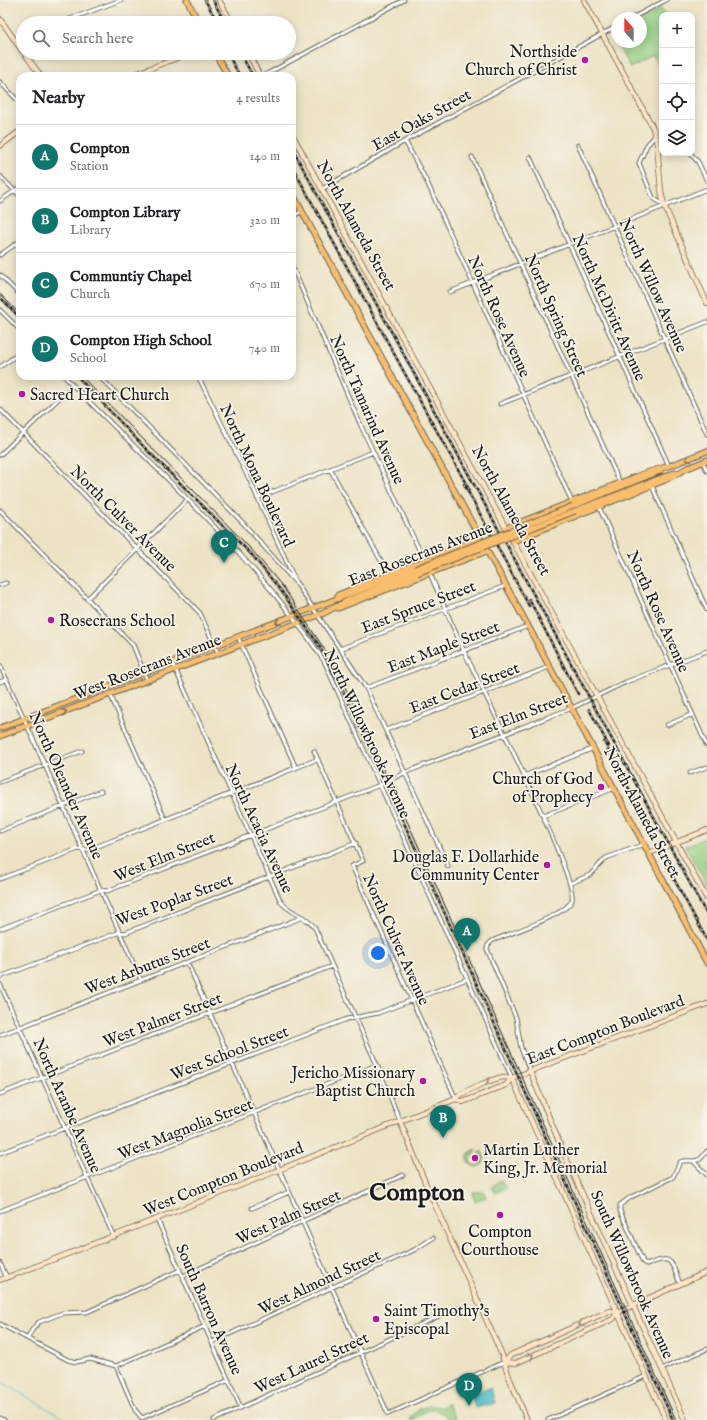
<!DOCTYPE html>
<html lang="en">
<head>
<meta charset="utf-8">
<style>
	body { margin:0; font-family:"IM FELL English",serif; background:#f6f6f6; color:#202124 }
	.controls { position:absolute; right:12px; top:12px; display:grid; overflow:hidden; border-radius:8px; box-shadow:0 2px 10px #0003 }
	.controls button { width:36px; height:36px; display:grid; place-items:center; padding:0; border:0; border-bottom:1px solid #e0e0e0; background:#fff; color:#202124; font:20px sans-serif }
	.compass { position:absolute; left:611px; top:12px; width:36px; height:36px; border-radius:50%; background:#fff; box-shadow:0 2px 10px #0003; rotate:339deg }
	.you { position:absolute; left:378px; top:953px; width:14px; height:14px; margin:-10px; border:3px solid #fff; border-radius:50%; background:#1a73e8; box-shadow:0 0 0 6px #1a73e833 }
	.badge { display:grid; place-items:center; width:26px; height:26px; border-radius:50%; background:#0f766e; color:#fff; font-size:13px; font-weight:700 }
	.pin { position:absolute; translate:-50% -33px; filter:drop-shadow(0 1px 2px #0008) }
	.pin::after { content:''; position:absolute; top:21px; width:14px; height:12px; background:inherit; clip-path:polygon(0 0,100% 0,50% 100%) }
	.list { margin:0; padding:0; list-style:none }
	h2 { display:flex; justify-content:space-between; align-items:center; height:52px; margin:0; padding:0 16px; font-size:17px }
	h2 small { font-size:13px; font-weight:400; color:#757577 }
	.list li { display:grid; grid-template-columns:26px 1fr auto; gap:12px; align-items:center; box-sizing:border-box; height:64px; padding:0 16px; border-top:1px solid #e0e0e0 }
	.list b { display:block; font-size:15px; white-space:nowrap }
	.list p { margin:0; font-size:13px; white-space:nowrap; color:#757577 }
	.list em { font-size:13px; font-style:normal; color:#757577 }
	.icon { flex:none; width:22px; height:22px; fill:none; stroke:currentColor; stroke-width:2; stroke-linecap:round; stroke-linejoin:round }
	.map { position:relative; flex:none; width:707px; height:1420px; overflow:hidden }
	.search { position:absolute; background:#fff; box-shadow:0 2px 10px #0003; left:16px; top:16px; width:280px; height:44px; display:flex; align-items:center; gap:10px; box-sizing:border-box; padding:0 14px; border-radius:22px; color:#757577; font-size:15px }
	.panel { position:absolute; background:#fff; box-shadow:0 2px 10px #0003; left:16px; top:72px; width:280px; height:308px; border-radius:12px }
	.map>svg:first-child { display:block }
</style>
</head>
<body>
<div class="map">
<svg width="707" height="1420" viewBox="0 0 707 1420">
	<rect width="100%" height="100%" fill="#f7f3e8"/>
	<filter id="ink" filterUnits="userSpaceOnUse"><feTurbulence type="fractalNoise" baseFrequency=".025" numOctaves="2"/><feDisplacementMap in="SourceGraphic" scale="8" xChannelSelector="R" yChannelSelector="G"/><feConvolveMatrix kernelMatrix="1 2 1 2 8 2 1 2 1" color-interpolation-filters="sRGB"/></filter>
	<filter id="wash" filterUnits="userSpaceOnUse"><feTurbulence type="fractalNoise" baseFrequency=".012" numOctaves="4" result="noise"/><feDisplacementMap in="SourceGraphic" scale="16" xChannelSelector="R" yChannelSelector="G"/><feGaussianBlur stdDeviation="0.9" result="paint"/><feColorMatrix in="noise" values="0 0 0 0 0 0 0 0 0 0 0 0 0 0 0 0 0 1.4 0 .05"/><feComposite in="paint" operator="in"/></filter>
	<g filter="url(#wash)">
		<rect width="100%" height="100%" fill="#ece3c5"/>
		<path fill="#94cf83" stroke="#587650" d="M 662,8 L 666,15 L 662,15 L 662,71 L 653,56 L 630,68 L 612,35 L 617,33 L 617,42 L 641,42 L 641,20 Z
			M 707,837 L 707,885 L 685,846 Z
			M 476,1149 L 475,1153 L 470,1158 L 471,1164 L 477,1166 L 482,1163 L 482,1157 L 479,1154 L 481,1151 L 485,1157 L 483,1164 L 476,1167 L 470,1164 L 467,1159 L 469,1153 Z
			M 500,1180 L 506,1188 L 495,1193 L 492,1187 Z
			M 483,1191 L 486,1197 L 475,1202 L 473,1192 Z
			M 448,1404 L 456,1420 L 449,1420 C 440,1407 424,1407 415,1420 L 410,1420 C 417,1407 429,1403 443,1408 L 443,1406 Z"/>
		<path fill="#4cbac6" stroke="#346b71" d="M 491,1388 L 495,1403 L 475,1408 L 471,1393 Z"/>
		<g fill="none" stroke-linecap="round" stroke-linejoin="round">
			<path stroke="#4cbac6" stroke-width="1" d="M 0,1381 L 67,1420"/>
		</g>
	</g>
	<g filter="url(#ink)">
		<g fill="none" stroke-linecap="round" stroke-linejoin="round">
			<defs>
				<path id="street" d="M 632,18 L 666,0
					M 59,23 L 121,0
					M 14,40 L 23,37
					M 263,76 L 404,0
					M 0,82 L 20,103
					M 655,136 L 647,145 L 639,163 L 653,198 L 664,205
					M 405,141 L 427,182 L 572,502
					M 578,145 L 707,434
					M 690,153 L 698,162 L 707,181
					M 472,157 L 620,483
					M 530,157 L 669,466
					M 0,176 L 20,196
					M 322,189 L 405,141 L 617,26
					M 0,201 L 20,187
					M 292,217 L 302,211
					M 0,255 L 20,241
					M 292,266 L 361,426 L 424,560
					M 0,275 L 20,295
					M 450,292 L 707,189
					M 0,310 L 20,330
					M 0,367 L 20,353
					M 64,376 C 153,468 253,553 324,661 L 512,1078
					M 99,376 L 243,523 L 297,584 L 366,688 L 448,866
					M 198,376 L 250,481 L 295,580
					M 500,404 L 707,322
					M 0,409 L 200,613 L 218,653
					M 0,455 L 73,385
					M 703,462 L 707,471
					M 330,469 L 389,575
					M 652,486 L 707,610
					M 257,498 L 373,452
					M 599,507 L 707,746
					M 0,510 L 133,645 L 147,680
					M 430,574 C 441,599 452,625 464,651 C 480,685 578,877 572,900 C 567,915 508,934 492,941 L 488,945 L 487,949 L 516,1018 L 521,1048 L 530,1071
					M 0,585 L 6,583
					M 87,599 L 187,500
					M 238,637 L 296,768
					M 340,649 L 505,586
					M 172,662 L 281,902 C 291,914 307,916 315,928 L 377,1065 L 400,1121
					M 0,665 L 141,980
					M 0,682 L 7,679
					M 366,688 L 528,626
					M 110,694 L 165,819
					M 667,725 L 693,714
					M 386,730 L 549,667
					M 314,751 L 363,861 L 352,866 L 456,1099
					M 690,773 L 707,767
					M 524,776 L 594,748
					M 0,782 L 82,751
					M 543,816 L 615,788
					M 0,831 L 101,791
					M 0,879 L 78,849 L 88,850 L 318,759
					M 571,883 L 590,875 L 606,858 L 645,844
					M 0,929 L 101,890 L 107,891 L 380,785 L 404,773 L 572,708 L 626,682 L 707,651
					M 187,962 L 388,1414 L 504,1362
					M 0,977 L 120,932 L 125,933 L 356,843
					M 0,984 L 114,1237
					M 0,1035 L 303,917
					M 0,1094 L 332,966
					M 0,1153 L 347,1019 L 378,1013 L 467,979
					M 694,1162 L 707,1175
					M 252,1208 L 289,1192
					M 0,1211 L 377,1065
					M 157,1219 L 241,1408
					M 0,1263 L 7,1278
					M 183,1276 L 403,1175
					M 680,1284 C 671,1262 673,1253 647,1265 L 643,1262 L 620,1211 L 620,1205 L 631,1197 L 673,1177 L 680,1162 C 687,1159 694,1163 700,1159 C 703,1157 705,1153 707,1151
					M 0,1324 L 68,1360 L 76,1362 L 90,1359 L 116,1366 L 205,1326
					M 28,1338 L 32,1330 L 39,1322 L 62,1313 L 87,1312 L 180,1270
					M 212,1342 L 414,1250 L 433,1238
					M 116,1366 L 135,1410 L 142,1418 L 229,1380
					M 662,1369 L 707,1349
					M 0,1418 L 4,1420
					M 214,1420 L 450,1311 L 463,1307
					M 548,1420 L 646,1376"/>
				<path id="secondary" d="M 219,0 L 232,23
					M 584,0 L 653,128 L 657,144 L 661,191 L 664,205 L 707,303
					M 0,19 L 23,52
					M 24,53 L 41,76
					M 248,53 L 260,76
					M 130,76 L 190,53
					M 292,134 L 707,899
					M 0,146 L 20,131
					M 650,853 L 707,830
					M 530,1071 L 562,1149 L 685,1420
					M 512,1078 L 666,1420
					M 456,1099 L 463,1102 L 506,1085 L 512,1078 L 707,1004
					M 400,1121 L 427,1187 L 502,1355 L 509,1377 L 527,1420
					M 0,1280 C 153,1222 304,1159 456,1099 C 460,1092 493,1079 503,1077 C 506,1077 509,1078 512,1078
					M 504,1362 L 516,1363 L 613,1319 L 618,1312 L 707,1272
					M 504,1362 L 511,1355 L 609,1311 L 618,1312"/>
				<path id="primary" d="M 187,0 L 199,23
					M 215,53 L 228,76
					M 292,193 L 528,626 L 707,963
					M 667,467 L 707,451
					M 688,468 L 707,460
					M 573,506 L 660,471
					M 575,511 L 674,473
					M 506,528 L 643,474 L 669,466
					M 513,541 L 665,480 L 689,467
					M 338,595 L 480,538
					M 338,608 L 487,551
					M 0,728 L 415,569
					M 0,736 L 324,613 L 349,600 L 417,573"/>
			</defs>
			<use href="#street" stroke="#656257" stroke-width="5"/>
			<use href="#secondary" stroke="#656257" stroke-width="6"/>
			<use href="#primary" stroke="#656257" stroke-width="7"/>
			<use href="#street" stroke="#fff" stroke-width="3"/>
			<use href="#secondary" stroke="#fde5c5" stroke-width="4.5"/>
			<use href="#primary" stroke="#f9be6d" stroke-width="5"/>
			<path stroke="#1c1c1c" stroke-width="1" d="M 0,294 L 20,314
				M 81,376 L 251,549 L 283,587 L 329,656 L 354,705 L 412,832 L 676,1420"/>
			<defs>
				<path id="rail" d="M 205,0 L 218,23
					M 213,0 L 225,23
					M 227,53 L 240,76
					M 240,53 L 253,76
					M 292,148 L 707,915
					M 292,166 L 404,372 L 469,489
					M 0,297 L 20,318
					M 77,376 L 145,448 L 252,555 L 282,592 L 320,647 L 348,701 L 409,834 L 673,1420
					M 464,484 L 529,606
					M 529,599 L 578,694
					M 589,709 L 609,746
					M 604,742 L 651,830
					M 667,866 L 707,940"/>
			</defs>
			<use href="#rail" stroke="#1c1c1c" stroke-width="2.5"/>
			<use href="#rail" stroke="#f7f3e8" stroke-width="1" stroke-dasharray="3" stroke-linecap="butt"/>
			<defs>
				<path id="primary-bridge" d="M 415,569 L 573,506
					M 417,573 L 575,511"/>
			</defs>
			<use href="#primary-bridge" stroke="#656257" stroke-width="7" stroke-linecap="butt"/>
			<use href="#primary-bridge" stroke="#f9be6d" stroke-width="5"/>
		</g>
		<defs><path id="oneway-chevron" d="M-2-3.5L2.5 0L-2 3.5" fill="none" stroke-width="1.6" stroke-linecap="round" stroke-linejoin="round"/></defs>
		<g stroke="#8a6d44">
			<use href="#oneway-chevron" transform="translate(688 459) rotate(158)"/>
			<use href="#oneway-chevron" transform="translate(278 622) rotate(159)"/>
			<use href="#oneway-chevron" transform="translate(64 712) rotate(-21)"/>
		</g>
		<g stroke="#988b79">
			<use href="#oneway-chevron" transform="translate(489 1082) rotate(159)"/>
			<use href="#oneway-chevron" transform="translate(581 1324) rotate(156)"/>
			<use href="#oneway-chevron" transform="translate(531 1356) rotate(-24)"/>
		</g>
	</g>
	<g fill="#b5179e" stroke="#f7f3e8" stroke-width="1.5">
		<circle cx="585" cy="60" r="4"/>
		<circle cx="22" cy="394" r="4"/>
		<circle cx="51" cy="620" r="4"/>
		<circle cx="601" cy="787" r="4"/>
		<circle cx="547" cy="865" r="4"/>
		<circle cx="423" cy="1081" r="4"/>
		<circle cx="475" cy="1158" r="4"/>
		<circle cx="500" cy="1215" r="4"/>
		<circle cx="376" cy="1319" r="4"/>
	</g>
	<g text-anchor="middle" stroke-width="3.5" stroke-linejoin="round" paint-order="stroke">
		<g font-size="16" fill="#1c1c1c" stroke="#f7f3e8" text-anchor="end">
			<text x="577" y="57">Northside<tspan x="577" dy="18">Church of Christ</tspan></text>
			<text x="30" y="400" text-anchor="start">Sacred Heart Church</text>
			<text x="59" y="626" text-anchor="start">Rosecrans School</text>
			<text x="593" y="784">Church of God<tspan x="593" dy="18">of Prophecy</tspan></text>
			<text x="539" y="862">Douglas F. Dollarhide<tspan x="539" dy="18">Community Center</tspan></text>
			<text x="415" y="1078">Jericho Missionary<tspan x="415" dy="18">Baptist Church</tspan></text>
			<text x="483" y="1155" text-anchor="start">Martin Luther<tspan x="483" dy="18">King, Jr. Memorial</tspan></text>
			<text x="500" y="1237" text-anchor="middle">Compton<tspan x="500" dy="18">Courthouse</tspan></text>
			<text x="384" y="1316" text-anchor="start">Saint Timothy's<tspan x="384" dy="18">Episcopal</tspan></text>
		</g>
		<g font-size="16" fill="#1c1c1c" stroke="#f7f3e8">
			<text transform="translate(421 119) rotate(-29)" y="6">East Oaks Street</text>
			<text transform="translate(357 225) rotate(61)" y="6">North Alameda Street</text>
			<text transform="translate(654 285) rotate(66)" y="6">North Willow Avenue</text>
			<text transform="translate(610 307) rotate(66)" y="6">North McDivitt Avenue</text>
			<text transform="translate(557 315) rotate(66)" y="6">North Spring Street</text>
			<text transform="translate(500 316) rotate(66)" y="6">North Rose Avenue</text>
			<text transform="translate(368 409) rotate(66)" y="6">North Tamarind Avenue</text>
			<text transform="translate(258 475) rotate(65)" y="6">North Mona Boulevard</text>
			<text transform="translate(512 510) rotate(61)" y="6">North Alameda Street</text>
			<text transform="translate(124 518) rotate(45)" y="6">North Culver Avenue</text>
			<text transform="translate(420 553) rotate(-21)" y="6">East Rosecrans Avenue</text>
			<text transform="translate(418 606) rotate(-21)" y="6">East Spruce Street</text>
			<text transform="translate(659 611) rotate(66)" y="6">North Rose Avenue</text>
			<text transform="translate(443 646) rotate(-21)" y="6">East Maple Street</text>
			<text transform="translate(147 666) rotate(-21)" y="6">West Rosecrans Avenue</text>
			<text transform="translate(464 687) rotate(-21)" y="6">East Cedar Street</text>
			<text transform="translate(518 715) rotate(-21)" y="6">East Elm Street</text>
			<text transform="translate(368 733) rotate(65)" y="6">North Willowbrook Avenue</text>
			<text transform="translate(67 785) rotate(66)" y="6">North Oleander Avenue</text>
			<text transform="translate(643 812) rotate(62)" y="6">North Alameda Street</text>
			<text transform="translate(260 828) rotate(65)" y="6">North Acacia Avenue</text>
			<text transform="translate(164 856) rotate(-22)" y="6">West Elm Street</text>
			<text transform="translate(174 899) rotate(-20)" y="6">West Poplar Street</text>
			<text transform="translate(397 939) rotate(66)" y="6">North Culver Avenue</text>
			<text transform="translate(147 965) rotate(-21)" y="6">West Arbutus Street</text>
			<text transform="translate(162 1019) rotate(-21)" y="6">West Palmer Street</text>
			<text transform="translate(605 1029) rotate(-21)" y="6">East Compton Boulevard</text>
			<text transform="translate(229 1052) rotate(-21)" y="6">West School Street</text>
			<text transform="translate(68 1105) rotate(66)" y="6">North Aranbe Avenue</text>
			<text transform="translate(185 1128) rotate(-21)" y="6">West Magnolia Street</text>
			<text transform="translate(223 1178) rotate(-22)" y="6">West Compton Boulevard</text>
			<text transform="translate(288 1216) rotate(-24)" y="6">West Palm Street</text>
			<text transform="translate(633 1274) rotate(66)" y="6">South Willowbrook Avenue</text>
			<text transform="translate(319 1281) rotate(-25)" y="6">West Almond Street</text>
			<text transform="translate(210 1309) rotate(66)" y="6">South Barron Avenue</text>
			<text transform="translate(311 1362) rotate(-25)" y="6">West Laurel Street</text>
		</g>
		<g font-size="24" font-weight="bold" fill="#1c1c1c" stroke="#f7f3e8">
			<text x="417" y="1200">Compton</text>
		</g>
	</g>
</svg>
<div class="controls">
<button>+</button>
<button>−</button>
<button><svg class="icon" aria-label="locate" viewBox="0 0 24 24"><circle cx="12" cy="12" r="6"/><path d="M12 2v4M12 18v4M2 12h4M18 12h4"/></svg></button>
<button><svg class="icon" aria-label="layers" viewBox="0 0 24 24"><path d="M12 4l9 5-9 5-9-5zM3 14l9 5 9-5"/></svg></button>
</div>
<svg class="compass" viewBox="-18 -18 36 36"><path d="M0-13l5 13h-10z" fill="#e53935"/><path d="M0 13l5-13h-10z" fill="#757577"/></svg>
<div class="you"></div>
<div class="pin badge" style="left:467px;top:951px">A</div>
<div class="pin badge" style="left:443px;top:1138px">B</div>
<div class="pin badge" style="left:224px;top:563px">C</div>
<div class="pin badge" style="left:469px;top:1406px">D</div>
<div class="search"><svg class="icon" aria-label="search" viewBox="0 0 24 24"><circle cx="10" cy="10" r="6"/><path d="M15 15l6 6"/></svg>Search here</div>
<section class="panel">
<h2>Nearby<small>4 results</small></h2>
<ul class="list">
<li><span class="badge">A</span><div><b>Compton</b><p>Station</p></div><em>140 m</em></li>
<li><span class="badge">B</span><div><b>Compton Library</b><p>Library</p></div><em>320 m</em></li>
<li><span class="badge">C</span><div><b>Communtiy Chapel</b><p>Church</p></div><em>670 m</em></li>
<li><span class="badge">D</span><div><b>Compton High School</b><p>School</p></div><em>740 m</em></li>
</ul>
</section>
</div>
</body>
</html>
